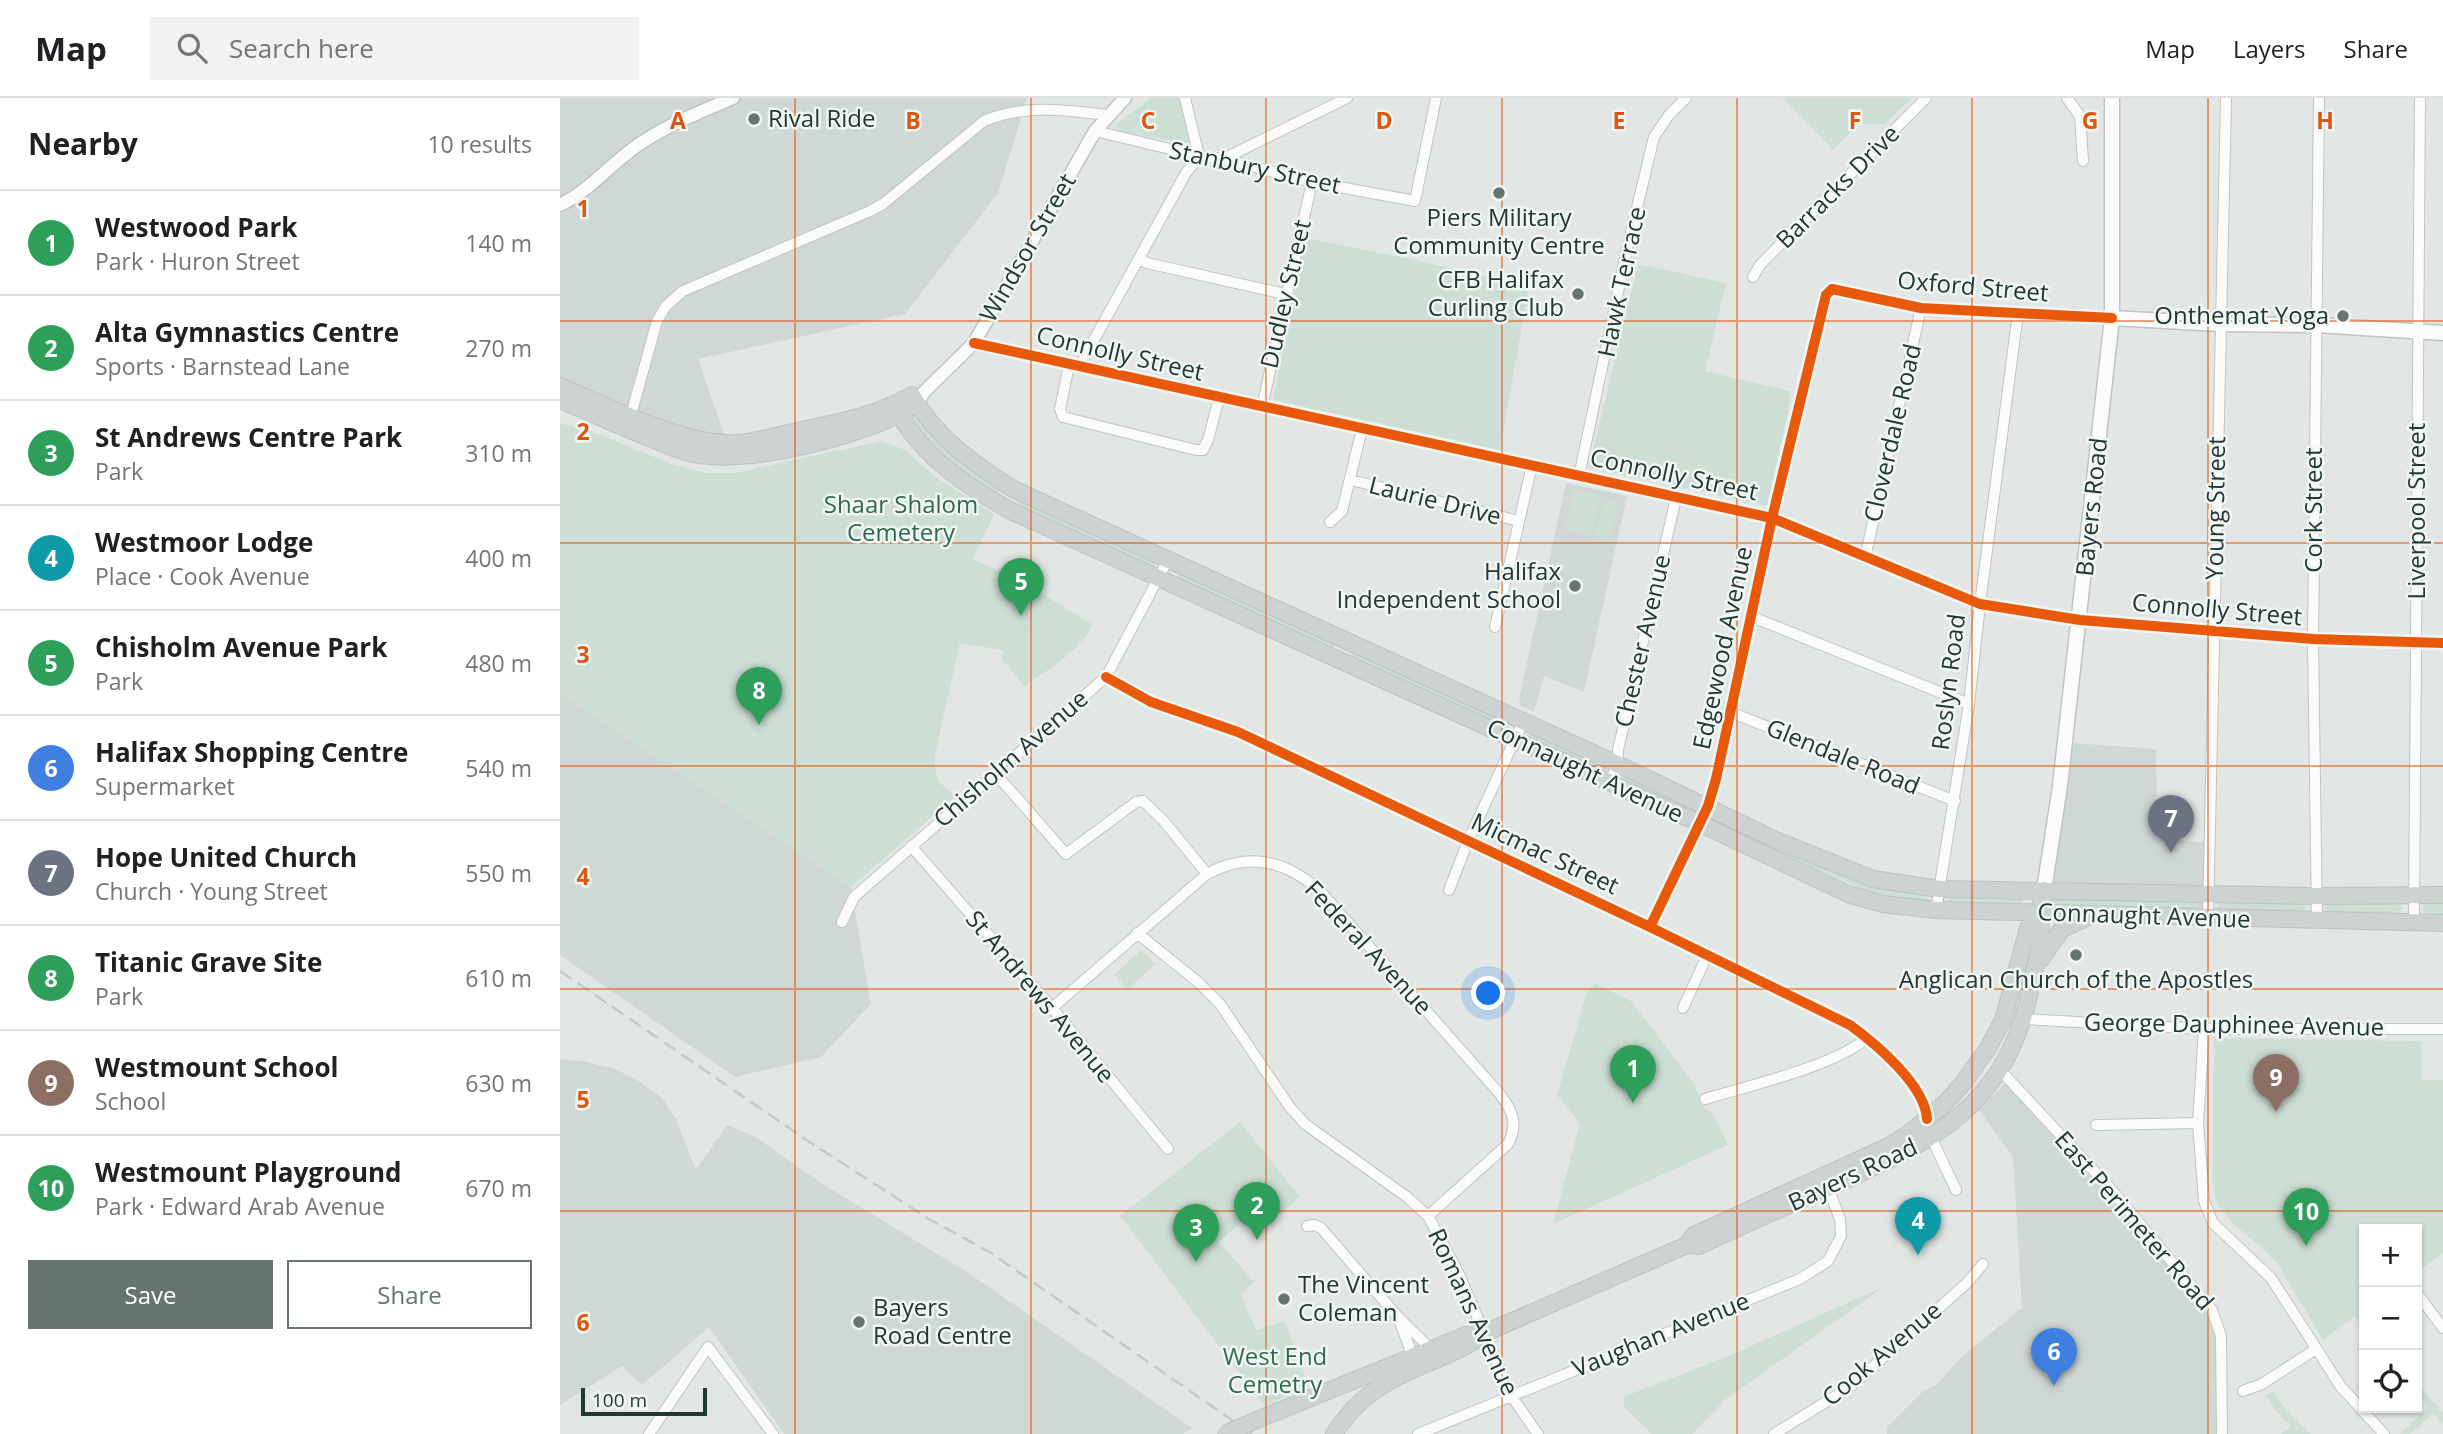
<!DOCTYPE html>
<html lang="en">
<head>
<meta charset="utf-8">
<style>
	body { margin:0; font-family:"Open Sans",sans-serif; background:#f2f2f2; color:#202124 }
	.controls { position:absolute; right:21px; bottom:21px; display:grid; overflow:hidden; border-radius:0px; box-shadow:0 2px 5px #0004 }
	.controls button { width:63px; height:63px; display:grid; place-items:center; padding:0; border:0; border-bottom:2px solid #e0e0e0; background:#fff; color:#202124; font:35px sans-serif }
	.scale { position:absolute; left:21px; bottom:18px; width:126px; box-sizing:border-box; padding-left:7px; border:4px solid #233734; border-top:0; font-size:19px; line-height:24px; white-space:nowrap; color:#233734; -webkit-text-stroke:5px #f0f6f4; paint-order:stroke }
	.you { position:absolute; left:929px; top:896px; width:24px; height:24px; margin:-18px; border:5px solid #fff; border-radius:50%; background:#1a73e8; box-shadow:0 0 0 10px #1a73e833 }
	.badge { display:grid; place-items:center; width:46px; height:46px; border-radius:50%; background:#667572; color:#fff; font-size:23px; font-weight:700 }
	.pin { position:absolute; translate:-50% -58px; filter:drop-shadow(0 2px 4px #0008) }
	.pin::after { content:''; position:absolute; top:37px; width:24px; height:21px; background:inherit; clip-path:polygon(0 0,100% 0,50% 100%) }
	.list { margin:0; padding:0; list-style:none }
	h2 { display:flex; justify-content:space-between; align-items:center; height:91px; margin:0; padding:0 28px; font-size:30px }
	h2 small { font-size:23px; font-weight:400; color:#757577 }
	.list li { display:grid; grid-template-columns:46px 1fr auto; gap:21px; align-items:center; box-sizing:border-box; height:105px; padding:0 28px; border-top:2px solid #e0e0e0 }
	.list b { display:block; font-size:26px; white-space:nowrap }
	.list p { margin:0; font-size:23px; white-space:nowrap; color:#757577 }
	.list em { font-size:23px; font-style:normal; color:#757577 }
	.actions { display:flex; gap:14px; padding:21px 28px }
	.actions a { flex:1; padding:16px 0; border:2px solid #667572; border-radius:0px; text-align:center; font-size:24px; color:#667572 }
	.actions .main { background:#667572; color:#fff }
	.icon { flex:none; width:38px; height:38px; fill:none; stroke:currentColor; stroke-width:2; stroke-linecap:round; stroke-linejoin:round }
	.map { position:relative; flex:none; width:1883px; height:1336px; overflow:hidden }
	header { display:flex; align-items:center; gap:42px; box-sizing:border-box; height:98px; padding:0 35px; background:#fff; border-bottom:2px solid #e0e0e0 }
	header strong { font-size:33px }
	nav { display:flex; gap:38px; margin-inline-start:auto; font-size:24px }
	.search { width:490px; height:63px; background:#f2f2f2; display:flex; align-items:center; gap:18px; box-sizing:border-box; padding:0 24px; border-radius:0px; color:#757577; font-size:26px }
	main { display:flex }
	aside { flex:1; background:#fff }
	.map>svg:first-child { display:block }
</style>
</head>
<body>
<header>
<strong>Map</strong>
<div class="search"><svg class="icon" aria-label="search" viewBox="0 0 24 24"><circle cx="10" cy="10" r="6"/><path d="M15 15l6 6"/></svg>Search here</div>
<nav><a>Map</a><a>Layers</a><a>Share</a></nav>
</header>
<main>
<aside>
<h2>Nearby<small>10 results</small></h2>
<ul class="list">
<li><span class="badge" style="background:#2e9e5b">1</span><div><b>Westwood Park</b><p>Park · Huron Street</p></div><em>140 m</em></li>
<li><span class="badge" style="background:#2e9e5b">2</span><div><b>Alta Gymnastics Centre</b><p>Sports · Barnstead Lane</p></div><em>270 m</em></li>
<li><span class="badge" style="background:#2e9e5b">3</span><div><b>St Andrews Centre Park</b><p>Park</p></div><em>310 m</em></li>
<li><span class="badge" style="background:#0f9aa8">4</span><div><b>Westmoor Lodge</b><p>Place · Cook Avenue</p></div><em>400 m</em></li>
<li><span class="badge" style="background:#2e9e5b">5</span><div><b>Chisholm Avenue Park</b><p>Park</p></div><em>480 m</em></li>
<li><span class="badge" style="background:#3f7fe0">6</span><div><b>Halifax Shopping Centre</b><p>Supermarket</p></div><em>540 m</em></li>
<li><span class="badge" style="background:#6b7280">7</span><div><b>Hope United Church</b><p>Church · Young Street</p></div><em>550 m</em></li>
<li><span class="badge" style="background:#2e9e5b">8</span><div><b>Titanic Grave Site</b><p>Park</p></div><em>610 m</em></li>
<li><span class="badge" style="background:#8d6e63">9</span><div><b>Westmount School</b><p>School</p></div><em>630 m</em></li>
<li><span class="badge" style="background:#2e9e5b">10</span><div><b>Westmount Playground</b><p>Park · Edward Arab Avenue</p></div><em>670 m</em></li>
</ul>
<div class="actions"><a class="main">Save</a><a>Share</a></div>
</aside>
<div class="map">
<svg width="1883" height="1336" viewBox="0 0 1883 1336">
	<rect width="100%" height="100%" fill="#e2e7e5"/>
	<path fill="#d0d8d5" d="M 0,0 L 467,0 L 438,95 L 345,216 L 138,261 L 171,356 L 0,308 Z
		M 1006,385 L 1067,398 L 1024,594 L 984,578 L 974,614 L 961,608 L 959,601 Z
		M 0,594 L 291,789 L 311,906 L 261,959 L 175,979 L 0,857 Z
		M 1514,645 L 1596,651 L 1597,740 L 1649,745 L 1652,809 L 1477,808 Z
		M 0,961 L 26,964 L 55,971 L 77,982 L 102,1000 L 116,1021 L 136,1072 L 167,1027 L 194,1038 L 261,1085 L 407,1174 L 632,1330 L 623,1336 L 224,1336 L 149,1229 L 82,1287 L 62,1268 L 0,1307 Z
		M 1448,982 L 1509,1045 L 1658,1224 L 1662,1336 L 1327,1336 L 1327,1329 L 1362,1294 L 1378,1286 L 1402,1258 L 1462,1210 L 1453,1059 L 1419,1012 Z"/>
	<path fill="#cddfd4" d="M 591,0 L 620,0 L 630,46 L 563,34 L 557,30 L 557,26 Z
		M 1222,0 L 1352,0 L 1325,26 L 1298,26 L 1273,52 Z
		M 746,140 L 855,162 L 969,189 L 940,352 L 713,302 Z
		M 1078,166 L 1166,185 L 1145,273 L 1230,293 L 1229,309 L 1207,408 L 1029,369 Z
		M 352,316 L 440,389 L 440,393 L 437,395 L 431,394 C 399,371 373,349 349,319 Z
		M 0,325 L 43,338 L 112,366 L 146,375 L 175,375 L 322,343 L 345,352 L 377,380 L 434,416 L 413,461 L 468,487 L 533,527 C 517,555 491,570 464,588 L 442,561 L 443,552 L 400,545 L 375,657 C 374,681 378,684 396,698 L 291,789 L 0,594 Z
		M 1014,392 L 1040,398 L 1031,438 L 1005,432 Z
		M 457,401 L 595,464 L 595,468 L 589,470 L 458,408 Z
		M 1044,401 L 1058,405 L 1049,441 L 1035,438 Z
		M 620,475 L 775,545 L 775,547 L 771,551 L 617,482 L 616,479 Z
		M 792,553 L 949,622 L 946,629 L 792,560 Z
		M 969,634 L 1048,670 L 1046,674 L 1042,674 L 969,641 Z
		M 1067,676 L 1137,710 L 1138,713 L 1136,716 L 1062,682 Z
		M 1163,723 L 1366,796 L 1370,802 L 1367,805 L 1362,806 L 1306,792 L 1160,729 L 1158,727 Z
		M 1393,799 L 1463,800 L 1462,805 L 1390,804 L 1389,802 Z
		M 1504,802 L 1635,805 L 1638,807 L 1637,811 L 1498,807 L 1499,803 Z
		M 1660,803 L 1742,804 L 1746,811 L 1742,814 L 1660,812 L 1657,809 Z
		M 1767,805 L 1837,805 L 1842,809 L 1838,815 L 1767,815 L 1764,812 Z
		M 1867,805 L 1883,805 L 1883,816 L 1866,815 L 1862,811 Z
		M 581,852 L 595,866 L 568,891 L 554,877 Z
		M 1034,885 L 1071,903 L 1134,986 L 1144,1009 L 1153,1016 L 1168,1047 L 993,1126 L 1020,1026 L 997,997 L 1026,897 Z
		M 1654,940 L 1861,943 L 1861,982 L 1883,982 L 1883,1155 L 1857,1174 L 1857,1131 L 1804,1131 L 1804,1212 L 1802,1214 L 1804,1219 L 1804,1234 L 1795,1218 L 1763,1242 L 1717,1165 L 1704,1152 L 1671,1124 L 1656,1104 L 1652,1082 Z
		M 680,1024 L 740,1099 L 720,1117 L 707,1101 L 659,1144 L 694,1184 L 681,1196 L 696,1232 L 724,1223 L 749,1288 L 705,1308 L 560,1118 Z
		M 1325,1188 L 1165,1302 L 1132,1336 L 1092,1336 L 1065,1310 L 1063,1299 L 1171,1257 Z
		M 1857,1285 L 1883,1315 L 1883,1326 L 1873,1316 L 1850,1336 L 1840,1336 L 1868,1309 L 1857,1296 Z
		M 1713,1293 L 1725,1310 L 1751,1336 L 1721,1336 L 1731,1328 L 1717,1314 L 1706,1298 Z"/>
	<g fill="none" stroke-linecap="round" stroke-linejoin="round">
		<defs>
			<path id="minor" d="M 625,0 L 639,58
				M 1507,0 L 1520,18 L 1523,63
				M 535,33 L 639,58 L 663,61 L 752,84 L 855,103 L 876,0
				M 663,61 L 787,0
				M 579,161 L 587,165 L 725,196
				M 1193,179 L 1200,167 L 1366,0
				M 414,245 L 1212,420 L 1420,506 L 1520,522 L 1753,541 L 1883,545
				M 509,267 L 500,311 L 503,319 L 636,352 L 643,352 L 648,342 L 659,300
				M 519,269 L 626,75 L 639,58
				M 702,309 L 752,84
				M 69,324 L 97,223 L 106,208 L 123,193 L 310,113 L 323,106 L 424,23 C 464,6 505,12 548,17
				M 1019,378 L 1068,147 L 1094,39 L 1109,17 L 1126,0
				M 791,382 L 959,423
				M 770,424 L 782,413 L 802,331
				M 1305,460 L 1361,210
				M 1190,518 L 1409,606
				M 935,529 L 972,367
				M 546,579 L 591,604 L 678,634 L 1090,829 L 1290,927 C 1316,946 1365,987 1367,1021
				M 1170,614 L 1395,703
				M 435,675 L 506,756 L 576,704 L 583,703 L 603,722 L 647,776
				M 1050,685 L 1057,666 L 1058,652 L 1116,400
				M 351,748 L 492,910 L 608,1051
				M 889,792 L 908,743 L 963,624
				M 1376,812 L 1409,606 L 1420,506 L 1458,215
				M 1648,820 L 1666,0
				M 282,824 L 294,799 L 546,579 L 608,462
				M 1757,824 L 1753,541 L 1759,0
				M 1854,826 L 1860,0
				M 1090,829 L 1148,708 L 1156,681 L 1212,420 L 1266,197 L 1272,191 L 1361,210 L 1552,220
				M 577,835 L 638,884 L 660,906 L 729,1008 L 745,1026 L 847,1099 L 868,1118 L 897,1172 L 952,1299 L 978,1336
				M 492,910 L 647,776 C 689,753 727,763 761,794 L 939,995 C 952,1012 959,1025 948,1046 L 868,1118
				M 1123,910 L 1147,858
				M 1465,921 L 1644,931 L 1883,931
				M 1644,931 L 1638,1025 L 1644,1103 L 1653,1125 L 1711,1180 L 1781,1289 L 1824,1336
				M 1440,972 L 1551,1091 L 1652,1212 L 1661,1238 L 1662,1336
				M 1145,1001 C 1188,988 1275,968 1307,940
				M 1536,1027 L 1638,1025
				M 1371,1039 L 1396,1092
				M 747,1128 L 755,1127 L 761,1130 L 838,1219 L 871,1251
				M 1859,1198 L 1883,1230
				M 838,1219 L 853,1259
				M 1683,1293 L 1702,1286 L 1756,1251
				M 89,1336 L 148,1249 L 213,1336
				M 858,1336 L 1240,1181 L 1268,1163 L 1281,1138 L 1280,1121 L 1268,1090
				M 1214,1336 L 1290,1289 L 1407,1185 L 1423,1166"/>
			<path id="tertiary" d="M 0,107 C 31,92 53,63 81,45 C 109,26 142,13 173,0
				M 357,306 L 364,294 L 414,245 L 535,33 L 565,0"/>
			<path id="secondary" d="M 1552,220 L 1660,226 L 1756,227 L 1883,235
				M 1484,792 L 1500,688 L 1552,220 L 1552,0"/>
			<path id="primary" d="M 0,288 C 49,309 125,348 177,345 C 202,343 226,335 251,330 C 286,323 320,315 352,297 C 375,339 413,365 453,391 L 1057,666 L 1216,742 L 1313,781 L 1380,791 L 1758,798 L 1883,797
				M 0,302 C 31,315 62,329 94,342 C 107,347 120,354 134,356 C 187,367 300,339 347,312
				M 334,307 C 360,357 404,387 453,414 L 1139,725 L 1288,796 L 1323,806 L 1376,812 L 1883,825
				M 1481,861 L 1502,831 L 1528,819
				M 1127,1147 L 1134,1137 L 1329,1048 L 1348,1036 L 1382,1008 L 1401,988 L 1428,950 L 1443,922 L 1468,830 L 1479,814 L 1484,792
				M 699,1321 L 906,1237 L 925,1235 L 1127,1147 L 1139,1148 C 1182,1128 1226,1108 1270,1089 C 1373,1044 1448,1008 1471,888 C 1476,864 1485,839 1479,814
				M 774,1336 C 800,1295 830,1281 873,1263 C 892,1255 909,1248 925,1235"/>
		</defs>
		<use href="#minor" stroke="#bfc4c2" stroke-width="12"/>
		<use href="#tertiary" stroke="#bfc4c2" stroke-width="15"/>
		<use href="#secondary" stroke="#bfc4c2" stroke-width="17"/>
		<use href="#primary" stroke="#bcc3c1" stroke-width="18"/>
		<use href="#minor" stroke="#fbfbfb" stroke-width="10"/>
		<use href="#tertiary" stroke="#fbfbfb" stroke-width="12"/>
		<use href="#secondary" stroke="#fbfbfb" stroke-width="14"/>
		<use href="#primary" stroke="#cdd3d2" stroke-width="16"/>
		<path stroke="#c6c9c8" stroke-width="2.5" stroke-dasharray="14 7" stroke-linecap="butt" d="M 0,873 L 248,1043 L 369,1121 L 431,1155 L 692,1336"/>
		<defs>
			<path id="primary-bridge" d="M 665,1336 L 699,1321"/>
		</defs>
		<use href="#primary-bridge" stroke="#bcc3c1" stroke-width="18" stroke-linecap="butt"/>
		<use href="#primary-bridge" stroke="#cdd3d2" stroke-width="16"/>
		<defs>
			<path id="cycleway" d="M 414,245 L 1212,420 L 1420,506 L 1520,522 L 1753,541 L 1883,545
				M 546,579 L 591,604 L 678,634 L 1090,829 L 1290,927 C 1316,946 1365,987 1367,1021
				M 1090,829 L 1148,708 L 1156,681 L 1212,420 L 1266,197 L 1272,191 L 1361,210 L 1552,220"/>
		</defs>
		<use href="#cycleway" stroke="#f0f6f4" stroke-width="15"/>
		<use href="#cycleway" stroke="#e8590c" stroke-width="10"/>
	</g>
	<path fill="none" stroke="#de570e" stroke-width="2" stroke-opacity="0.55" d="M 235,0 L 235,1336M 471,0 L 471,1336M 706,0 L 706,1336M 942,0 L 942,1336M 1177,0 L 1177,1336M 1412,0 L 1412,1336M 1648,0 L 1648,1336M 0,223 L 1883,223M 0,445 L 1883,445M 0,668 L 1883,668M 0,891 L 1883,891M 0,1113 L 1883,1113"/>
	<g fill="#667572" stroke="#f0f6f4" stroke-width="2.5">
		<circle cx="194" cy="21" r="7"/>
		<circle cx="939" cy="95" r="7"/>
		<circle cx="1018" cy="196" r="7"/>
		<circle cx="1783" cy="218" r="7"/>
		<circle cx="1015" cy="488" r="7"/>
		<circle cx="1516" cy="857" r="7"/>
		<circle cx="724" cy="1201" r="7"/>
		<circle cx="299" cy="1224" r="7"/>
	</g>
	<g text-anchor="middle" stroke-width="5" stroke-linejoin="round" paint-order="stroke">
		<g font-size="24" fill="#233734" stroke="#f0f6f4" text-anchor="start">
			<text x="208" y="29">Rival Ride</text>
			<text x="939" y="128" text-anchor="middle">Piers Military<tspan x="939" dy="28">Community Centre</tspan></text>
			<text x="1004" y="190" text-anchor="end">CFB Halifax<tspan x="1004" dy="28">Curling Club</tspan></text>
			<text x="1769" y="226" text-anchor="end">Onthemat Yoga</text>
			<text x="1001" y="482" text-anchor="end">Halifax<tspan x="1001" dy="28">Independent School</tspan></text>
			<text x="1516" y="890" text-anchor="middle">Anglican Church of the Apostles</text>
			<text x="738" y="1195">The Vincent<tspan x="738" dy="28">Coleman</tspan></text>
			<text x="313" y="1218">Bayers<tspan x="313" dy="28">Road Centre</tspan></text>
		</g>
		<g font-size="24" fill="#233734" stroke="#f0f6f4">
			<text transform="translate(695 70) rotate(12)" y="8">Stanbury Street</text>
			<text transform="translate(1278 89) rotate(-45)" y="8">Barracks Drive</text>
			<text transform="translate(468 150) rotate(-60)" y="8">Windsor Street</text>
			<text transform="translate(1062 184) rotate(-78)" y="8">Hawk Terrace</text>
			<text transform="translate(1413 189) rotate(5)" y="8">Oxford Street</text>
			<text transform="translate(726 196) rotate(-77)" y="8">Dudley Street</text>
			<text transform="translate(560 256) rotate(13)" y="8">Connolly Street</text>
			<text transform="translate(1333 335) rotate(-77)" y="8">Cloverdale Road</text>
			<text transform="translate(1114 377) rotate(12)" y="8">Connolly Street</text>
			<text transform="translate(875 403) rotate(14)" y="8">Laurie Drive</text>
			<text transform="translate(1532 409) rotate(-84)" y="8">Bayers Road</text>
			<text transform="translate(1656 410) rotate(-89)" y="8">Young Street</text>
			<text transform="translate(1754 412) rotate(-90)" y="8">Cork Street</text>
			<text transform="translate(1857 413) rotate(-90)" y="8">Liverpool Street</text>
			<text transform="translate(1657 512) rotate(5)" y="8">Connolly Street</text>
			<text transform="translate(1083 543) rotate(-77)" y="8">Chester Avenue</text>
			<text transform="translate(1163 550) rotate(-78)" y="8">Edgewood Avenue</text>
			<text transform="translate(1389 584) rotate(-83)" y="8">Roslyn Road</text>
			<text transform="translate(1283 659) rotate(22)" y="8">Glendale Road</text>
			<text transform="translate(451 661) rotate(-41)" y="8">Chisholm Avenue</text>
			<text transform="translate(1025 673) rotate(25)" y="8">Connaught Avenue</text>
			<text transform="translate(985 756) rotate(25)" y="8">Micmac Street</text>
			<text transform="translate(1584 818) rotate(2)" y="8">Connaught Avenue</text>
			<text transform="translate(808 850) rotate(47)" y="8">Federal Avenue</text>
			<text transform="translate(480 899) rotate(50)" y="8">St Andrews Avenue</text>
			<text transform="translate(1674 927) rotate(1)" y="8">George Dauphinee Avenue</text>
			<text transform="translate(1293 1077) rotate(-25)" y="8">Bayers Road</text>
			<text transform="translate(1574 1123) rotate(49)" y="8">East Perimeter Road</text>
			<text transform="translate(913 1214) rotate(65)" y="8">Romans Avenue</text>
			<text transform="translate(1101 1237) rotate(-22)" y="8">Vaughan Avenue</text>
			<text transform="translate(1322 1256) rotate(-40)" y="8">Cook Avenue</text>
		</g>
		<g font-size="24" fill="#32694d" stroke="#f0f6f4">
			<text x="341" y="415">Shaar Shalom<tspan x="341" dy="28">Cemetery</tspan></text>
			<text x="715" y="1267">West End<tspan x="715" dy="28">Cemetry</tspan></text>
		</g>
	</g>
	<g font-size="23" text-anchor="middle" font-weight="bold" fill="#de570e" stroke="#f0f6f4" stroke-width="5" stroke-linejoin="round" paint-order="stroke">
		<text x="118" y="31">A</text>
		<text x="353" y="31">B</text>
		<text x="588" y="31">C</text>
		<text x="824" y="31">D</text>
		<text x="1059" y="31">E</text>
		<text x="1295" y="31">F</text>
		<text x="1530" y="31">G</text>
		<text x="1765" y="31">H</text>
		<text x="23" y="119">1</text>
		<text x="23" y="342">2</text>
		<text x="23" y="565">3</text>
		<text x="23" y="787">4</text>
		<text x="23" y="1010">5</text>
		<text x="23" y="1233">6</text>
	</g>
</svg>
<div class="controls">
<button>+</button>
<button>−</button>
<button><svg class="icon" aria-label="locate" viewBox="0 0 24 24"><circle cx="12" cy="12" r="6"/><path d="M12 2v4M12 18v4M2 12h4M18 12h4"/></svg></button>
</div>
<div class="scale">100 m</div>
<div class="you"></div>
<div class="pin badge" style="left:1073px;top:1005px;background:#2e9e5b">1</div>
<div class="pin badge" style="left:697px;top:1142px;background:#2e9e5b">2</div>
<div class="pin badge" style="left:636px;top:1164px;background:#2e9e5b">3</div>
<div class="pin badge" style="left:1358px;top:1157px;background:#0f9aa8">4</div>
<div class="pin badge" style="left:461px;top:518px;background:#2e9e5b">5</div>
<div class="pin badge" style="left:1494px;top:1288px;background:#3f7fe0">6</div>
<div class="pin badge" style="left:1611px;top:755px;background:#6b7280">7</div>
<div class="pin badge" style="left:199px;top:627px;background:#2e9e5b">8</div>
<div class="pin badge" style="left:1716px;top:1014px;background:#8d6e63">9</div>
<div class="pin badge" style="left:1746px;top:1148px;background:#2e9e5b">10</div>
</div>
</main>
</body>
</html>
